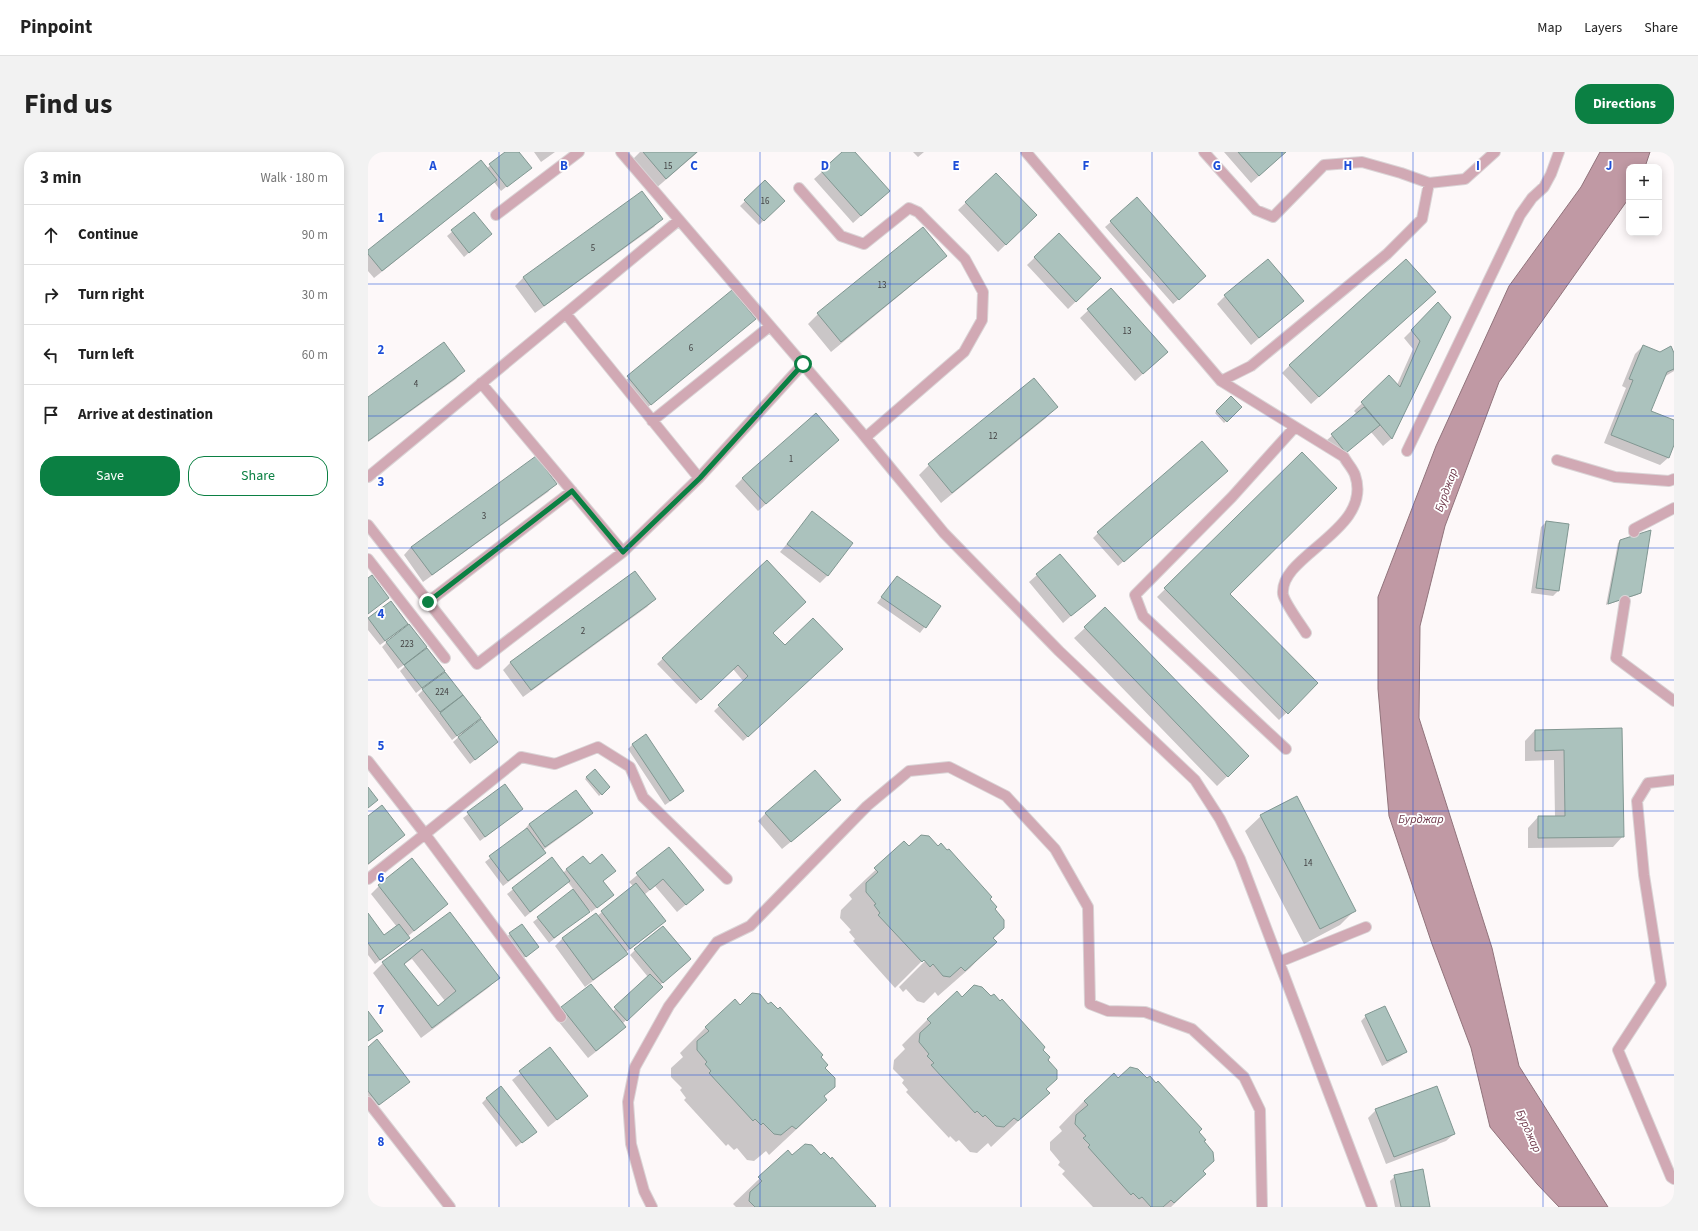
<!DOCTYPE html>
<html lang="en">
<head>
<meta charset="utf-8">
<style>
	body { margin:0; font-family:"Source Sans 3",sans-serif; background:#f2f2f2; color:#222 }
	.controls { position:absolute; right:12px; top:12px; display:grid; overflow:hidden; border-radius:8px; box-shadow:0 2px 10px #0003 }
	.controls button { width:36px; height:36px; display:grid; place-items:center; padding:0; border:0; border-bottom:1px solid #e0e0e0; background:#fff; color:#222; font:20px sans-serif }
	.stop { position:absolute; width:12px; height:12px; margin:-9px; border:3px solid #0b8043; border-radius:50%; background:#fff }
	.stop.end { background:#0b8043; border-color:#fff; box-shadow:0 1px 4px #0008 }
	.list { margin:0; padding:0; list-style:none }
	h2 { display:flex; justify-content:space-between; align-items:center; height:52px; margin:0; padding:0 16px; font-size:17px }
	h2 small { font-size:13px; font-weight:400; color:#767676 }
	.list li { display:grid; grid-template-columns:26px 1fr auto; gap:12px; align-items:center; box-sizing:border-box; height:60px; padding:0 16px; border-top:1px solid #e0e0e0 }
	.list b { display:block; font-size:15px; white-space:nowrap }
	.list em { font-size:13px; font-style:normal; color:#767676 }
	.actions { display:flex; gap:8px; padding:12px 16px }
	.actions a { flex:1; padding:9px 0; border:1px solid #0b8043; border-radius:16px; text-align:center; font-size:14px; color:#0b8043 }
	.actions .main { background:#0b8043; color:#fff }
	.icon { flex:none; width:22px; height:22px; fill:none; stroke:currentColor; stroke-width:2; stroke-linecap:round; stroke-linejoin:round }
	.map { position:relative; flex:none; width:1306px; height:1055px; overflow:hidden; border-radius:16px }
	header { display:flex; align-items:center; gap:24px; box-sizing:border-box; height:56px; padding:0 20px; background:#fff; border-bottom:1px solid #e0e0e0 }
	header strong { font-size:19px }
	nav { display:flex; gap:22px; margin-inline-start:auto; font-size:14px }
	.intro { display:flex; align-items:center; justify-content:space-between; box-sizing:border-box; height:96px; padding:0 24px }
	h1 { margin:0; font-size:28px }
	.button { padding:10px 18px; border-radius:16px; background:#0b8043; color:#fff; font-size:14px; font-weight:700 }
	main { display:flex; gap:24px; padding:0 24px }
	aside { flex:1; background:#fff; border-radius:16px; box-shadow:0 2px 10px #0003 }
	.map>svg:first-child { display:block }
</style>
</head>
<body>
<header>
<strong>Pinpoint</strong>
<nav><a>Map</a><a>Layers</a><a>Share</a></nav>
</header>
<div class="intro"><h1>Find us</h1><a class="button">Directions</a></div>
<main>
<aside>
<h2>3 min<small>Walk · 180 m</small></h2>
<ul class="list">
<li><svg class="icon" aria-label="ahead" viewBox="0 0 24 24"><path d="M12 20V5M6 11l6-6 6 6"/></svg><div><b>Continue</b></div><em>90 m</em></li>
<li><svg class="icon" aria-label="right" viewBox="0 0 24 24"><path d="M7 20v-9h11M14 6l5 5-5 5"/></svg><div><b>Turn right</b></div><em>30 m</em></li>
<li><svg class="icon" aria-label="left" viewBox="0 0 24 24"><path d="M17 20v-9H6M10 6l-5 5 5 5"/></svg><div><b>Turn left</b></div><em>60 m</em></li>
<li><svg class="icon" aria-label="arrive" viewBox="0 0 24 24"><path d="M6 21V4h12l-3 4 3 4H6"/></svg><div><b>Arrive at destination</b></div></li>
</ul>
<div class="actions"><a class="main">Save</a><a>Share</a></div>
</aside>
<div class="map">
<svg width="1306" height="1055" viewBox="0 0 1306 1055">
	<rect width="100%" height="100%" fill="#fdf8f9"/>
	<path fill="#c099a4" stroke="#90737b" d="M 1232,0 L 1282,0 L 1277,15 L 1261,15 L 1261,46 L 1131,230 L 1077,374 L 1052,474 L 1051,566 L 1124,796 L 1151,914 L 1240,1055 L 1191,1055 L 1169,1032 L 1122,975 L 1103,896 L 1064,792 L 1021,664 L 1010,537 L 1010,445 L 1068,294 L 1141,134 L 1213,35 Z"/>
	<path fill="#0003" fill-rule="evenodd" d="M 139,0 L 150,0 L 162,16 L 133,39 L 126,30 L 6,126 L 0,119 L 0,99 L 118,17 Z
		M 166,0 L 187,0 L 173,10 Z
		M 272,0 L 330,0 L 287,37 L 263,9 Z
		M 476,0 L 486,0 L 513,46 L 485,71 L 446,27 Z
		M 545,0 L 556,0 L 550,5 Z
		M 856,0 L 918,0 L 883,31 Z
		M 628,22 L 660,71 L 630,100 L 590,58 Z
		M 397,30 L 415,49 L 391,73 L 372,54 Z
		M 274,40 L 293,67 L 286,75 L 167,161 L 147,134 L 155,126 Z
		M 769,47 L 832,129 L 805,152 L 737,75 Z
		M 105,62 L 117,87 L 96,105 L 79,84 Z
		M 691,82 L 724,134 L 700,157 L 659,113 Z
		M 577,104 L 567,114 L 463,200 L 440,172 L 450,162 Z
		M 743,137 L 799,200 L 767,229 L 712,166 Z
		M 364,140 L 387,167 L 274,260 L 252,233 Z
		M 857,144 L 934,149 L 883,193 L 849,152 Z
		M 1059,148 L 943,252 L 914,221 L 922,213 Z
		M 1070,152 L 1082,165 L 1023,287 L 1015,294 L 1003,280 L 973,305 L 959,288 L 989,262 L 986,259 L 1021,225 L 1029,233 L 1045,197 L 1036,186 Z
		M 1275,194 L 1292,201 L 1306,203 L 1306,219 L 1296,225 L 1282,259 L 1306,269 L 1306,291 L 1300,306 L 1292,313 L 1236,291 L 1258,236 L 1254,234 L 1267,202 Z
		M 95,219 L 88,227 L 0,290 L 0,247 Z
		M 863,245 L 873,255 L 856,271 L 847,261 Z
		M 688,255 L 678,266 L 573,351 L 551,323 L 561,313 Z
		M 462,295 L 390,359 L 367,334 L 375,326 Z
		M 934,302 L 860,442 L 949,531 L 911,568 L 789,445 Z
		M 854,324 L 750,414 L 725,386 L 730,381 Z
		M 187,332 L 180,340 L 55,430 L 36,403 L 43,395 Z
		M 445,361 L 460,423 L 452,431 L 412,400 Z
		M 1178,370 L 1190,439 L 1185,444 L 1163,441 L 1173,375 Z
		M 1252,389 L 1272,441 L 1269,443 L 1238,453 L 1250,391 Z
		M 692,403 L 726,444 L 695,471 L 661,430 Z
		M 399,409 L 404,481 L 417,494 L 468,502 L 375,589 L 346,559 L 376,530 L 365,517 L 328,552 L 289,512 Z
		M 529,425 L 572,455 L 552,481 L 509,451 Z
		M 287,447 L 279,455 L 155,545 L 135,518 L 143,510 Z
		M 23,450 L 34,477 L 12,493 L 0,478 L 0,467 Z
		M 717,476 L 869,615 L 849,634 L 706,486 Z
		M 19,490 L 57,495 L 50,503 L 75,519 L 69,526 L 69,527 L 77,521 L 111,566 L 103,574 L 129,590 L 102,612 L 85,590 L 94,582 L 93,581 L 84,588 L 50,543 L 58,535 L 57,534 L 48,541 L 32,519 L 40,511 L 40,510 L 30,517 L 14,495 Z
		M 1253,577 L 1255,684 L 1245,695 L 1160,696 L 1160,676 L 1170,665 L 1187,665 L 1186,608 L 1157,609 L 1157,589 L 1167,578 Z
		M 265,592 L 315,639 L 310,644 L 297,653 L 260,597 Z
		M 219,625 L 241,635 L 231,644 L 217,627 Z
		M 137,634 L 154,657 L 112,689 L 95,666 Z
		M 464,656 L 414,697 L 390,669 L 398,661 Z
		M 223,661 L 215,669 L 175,698 L 177,701 L 172,706 L 135,734 L 117,710 L 154,681 L 161,672 Z
		M 893,664 L 987,758 L 972,773 L 936,792 L 877,679 Z
		M 0,666 L 36,683 L 0,713 Z
		M 536,691 L 541,696 L 621,747 L 635,776 L 625,787 L 627,790 L 602,816 L 570,844 L 567,840 L 556,851 L 549,849 L 538,837 L 535,840 L 531,835 L 558,808 L 557,806 L 527,836 L 485,789 L 487,787 L 481,780 L 483,778 L 472,766 L 473,758 L 484,747 L 481,743 Z
		M 300,697 L 335,738 L 309,760 L 287,734 L 276,743 L 297,769 L 257,801 L 258,802 L 250,810 L 217,835 L 187,794 L 195,786 L 229,764 L 266,735 L 261,730 Z
		M 184,707 L 195,721 L 199,717 L 222,714 L 247,719 L 234,730 L 239,748 L 223,760 L 222,758 L 181,791 L 165,770 L 206,738 L 200,730 L 157,765 L 139,742 Z
		M 11,734 L 79,752 L 39,785 L 40,786 L 35,791 L 7,812 L 0,803 L 0,763 L 16,785 L 29,775 L 3,742 Z
		M 82,761 L 131,826 L 120,836 L 53,886 L 5,821 L 15,811 ZM 44,807 L 77,849 L 69,856 L 35,813 Z
		M 153,773 L 170,795 L 152,809 L 136,787 Z
		M 267,798 L 317,812 L 292,833 L 293,835 L 254,872 L 256,875 L 249,883 L 220,906 L 186,864 L 194,856 L 244,860 L 280,825 L 262,803 Z
		M 594,846 L 674,898 L 678,908 L 677,937 L 680,941 L 623,995 L 620,991 L 609,1001 L 602,1000 L 591,988 L 588,990 L 582,984 L 581,986 L 538,940 L 540,938 L 534,931 L 536,928 L 525,917 L 526,908 L 537,897 L 534,893 L 560,867 Z
		M 371,854 L 451,905 L 466,934 L 455,945 L 458,948 L 432,974 L 401,1003 L 398,999 L 386,1009 L 379,1008 L 369,996 L 366,998 L 360,992 L 358,994 L 316,948 L 318,946 L 312,938 L 314,936 L 303,925 L 303,916 L 315,905 L 312,901 L 338,875 Z
		M 998,864 L 1038,899 L 1033,904 L 1014,914 L 993,869 Z
		M 0,896 L 40,930 L 2,960 L 0,957 Z
		M 182,897 L 219,944 L 180,975 L 144,928 Z
		M 750,928 L 830,980 L 835,990 L 834,1019 L 837,1022 L 803,1055 L 725,1055 L 694,1022 L 697,1019 L 690,1013 L 692,1010 L 682,998 L 682,990 L 694,979 L 691,975 L 716,949 Z
		M 119,946 L 162,984 L 148,995 L 114,951 Z
		M 1008,958 L 1086,982 L 1078,989 L 1018,1012 L 1000,966 Z
		M 420,999 L 424,1004 L 453,1004 L 505,1055 L 368,1055 L 365,1052 Z
		M 1027,1024 L 1061,1055 L 1027,1055 L 1022,1029 Z"/>
	<path fill="#abc2bd" stroke="#819792" fill-rule="evenodd" d="M 137,0 L 151,0 L 164,16 L 139,35 L 121,12 Z
		M 275,0 L 329,0 L 298,27 Z
		M 474,0 L 487,0 L 522,39 L 493,64 L 453,19 Z
		M 870,0 L 918,0 L 891,24 Z
		M 113,8 L 129,28 L 14,119 L 0,102 L 0,98 Z
		M 628,21 L 669,63 L 638,93 L 597,50 Z
		M 397,28 L 417,49 L 396,69 L 376,48 Z
		M 274,39 L 295,67 L 176,154 L 155,125 Z
		M 769,45 L 838,124 L 811,148 L 742,69 Z
		M 106,60 L 124,82 L 101,101 L 83,78 Z
		M 555,75 L 579,104 L 473,190 L 449,161 Z
		M 691,81 L 733,126 L 708,150 L 666,105 Z
		M 900,107 L 936,149 L 891,186 L 856,143 Z
		M 1038,107 L 1068,140 L 951,245 L 921,213 Z
		M 743,136 L 800,200 L 775,222 L 719,157 Z
		M 364,138 L 388,167 L 283,253 L 259,224 Z
		M 1070,150 L 1083,165 L 1024,287 L 993,250 L 1021,223 L 1032,235 L 1052,189 L 1043,178 Z
		M 76,190 L 97,219 L 0,289 L 0,245 Z
		M 1275,193 L 1292,200 L 1303,194 L 1306,201 L 1306,217 L 1299,220 L 1283,259 L 1306,268 L 1306,293 L 1301,306 L 1243,283 L 1265,228 L 1261,227 Z
		M 666,226 L 690,255 L 584,341 L 560,312 Z
		M 863,244 L 874,255 L 859,270 L 848,259 Z
		M 996,255 L 1012,273 L 978,301 L 963,282 Z
		M 448,261 L 471,288 L 398,352 L 374,326 Z
		M 834,289 L 860,319 L 756,410 L 729,380 Z
		M 934,300 L 969,336 L 862,442 L 950,531 L 920,562 L 796,436 Z
		M 168,304 L 189,332 L 64,423 L 43,395 Z
		M 444,359 L 485,391 L 460,424 L 419,392 Z
		M 1178,369 L 1201,372 L 1191,439 L 1168,436 Z
		M 1283,378 L 1273,441 L 1240,452 L 1252,388 Z
		M 692,402 L 728,444 L 703,464 L 668,422 Z
		M 399,408 L 438,450 L 405,481 L 417,493 L 445,466 L 475,497 L 380,585 L 350,553 L 380,524 L 370,513 L 333,548 L 294,506 Z
		M 267,419 L 288,447 L 163,538 L 142,510 Z
		M 4,423 L 21,446 L 0,462 L 0,426 Z
		M 529,424 L 573,454 L 558,476 L 513,445 Z
		M 23,449 L 40,472 L 17,489 L 0,466 Z
		M 737,455 L 881,604 L 860,625 L 716,475 Z
		M 41,472 L 59,495 L 36,513 L 18,490 Z
		M 59,496 L 77,519 L 54,536 L 36,513 Z
		M 77,520 L 95,543 L 72,560 L 54,537 Z
		M 95,543 L 113,566 L 89,584 L 72,561 Z
		M 113,567 L 130,590 L 107,608 L 90,585 Z
		M 1254,576 L 1256,685 L 1170,686 L 1170,664 L 1197,664 L 1196,598 L 1167,599 L 1167,578 Z
		M 278,582 L 316,639 L 302,649 L 264,592 Z
		M 227,617 L 242,635 L 234,643 L 218,625 Z
		M 447,618 L 473,648 L 423,690 L 397,661 Z
		M 137,632 L 155,657 L 117,685 L 99,660 Z
		M 0,635 L 10,648 L 0,656 Z
		M 208,638 L 225,661 L 177,695 L 161,672 Z
		M 929,644 L 988,759 L 952,777 L 892,663 Z
		M 14,653 L 37,683 L 0,712 L 0,664 Z
		M 159,676 L 178,701 L 140,729 L 121,704 Z
		M 553,683 L 561,684 L 570,694 L 573,691 L 579,698 L 581,697 L 624,745 L 622,747 L 629,755 L 627,757 L 636,768 L 636,776 L 625,786 L 629,790 L 597,819 L 593,815 L 582,825 L 575,824 L 565,812 L 562,815 L 556,808 L 554,810 L 510,763 L 512,761 L 506,753 L 508,752 L 498,740 L 498,731 L 510,720 L 506,716 L 536,689 L 541,694 Z
		M 301,695 L 336,738 L 318,753 L 295,727 L 282,738 L 268,721 Z
		M 234,702 L 248,719 L 235,729 L 246,743 L 229,756 L 198,717 L 215,704 L 222,712 Z
		M 184,705 L 202,729 L 162,760 L 144,736 Z
		M 44,706 L 80,752 L 46,779 L 10,733 Z
		M 268,731 L 298,769 L 262,797 L 233,759 Z
		M 205,737 L 222,760 L 186,786 L 169,765 Z
		M 82,760 L 132,826 L 64,876 L 14,810 ZM 54,797 L 88,839 L 70,854 L 36,812 Z
		M 0,761 L 16,783 L 31,772 L 42,786 L 12,808 L 0,791 Z
		M 228,761 L 260,802 L 225,828 L 194,786 Z
		M 154,772 L 171,795 L 158,805 L 141,781 Z
		M 295,774 L 323,807 L 295,831 L 266,797 Z
		M 282,822 L 295,835 L 259,869 L 246,855 Z
		M 223,832 L 258,875 L 228,899 L 193,855 Z
		M 606,833 L 614,835 L 623,844 L 626,842 L 632,849 L 634,847 L 677,895 L 675,898 L 682,905 L 680,908 L 689,918 L 689,927 L 678,937 L 682,941 L 650,969 L 646,966 L 636,975 L 628,974 L 617,963 L 615,965 L 609,959 L 607,961 L 563,913 L 566,911 L 559,904 L 561,902 L 551,890 L 552,881 L 563,871 L 559,867 L 589,839 L 594,845 Z
		M 384,841 L 392,842 L 400,852 L 403,850 L 410,857 L 412,855 L 455,903 L 453,905 L 460,913 L 457,916 L 467,926 L 467,935 L 456,944 L 459,948 L 428,977 L 424,974 L 413,983 L 406,982 L 395,971 L 393,973 L 387,967 L 385,969 L 341,921 L 343,919 L 337,912 L 339,910 L 329,898 L 329,889 L 341,879 L 337,875 L 367,847 L 372,853 Z
		M 1017,854 L 1039,900 L 1019,909 L 997,863 Z
		M 0,859 L 15,879 L 0,889 Z
		M 9,887 L 42,930 L 11,953 L 0,939 L 0,895 Z
		M 182,895 L 220,944 L 189,968 L 151,919 Z
		M 762,915 L 770,917 L 779,926 L 782,924 L 788,931 L 790,929 L 834,977 L 831,980 L 838,988 L 836,989 L 845,1000 L 846,1009 L 835,1019 L 838,1022 L 806,1051 L 803,1048 L 795,1055 L 783,1055 L 774,1045 L 771,1047 L 765,1041 L 763,1043 L 720,995 L 722,993 L 715,986 L 718,984 L 707,972 L 708,963 L 720,953 L 716,949 L 746,921 L 750,926 Z
		M 133,934 L 169,980 L 154,991 L 118,946 Z
		M 1069,934 L 1087,982 L 1026,1005 L 1007,957 Z
		M 437,992 L 444,993 L 453,1003 L 456,1000 L 463,1007 L 464,1005 L 508,1054 L 507,1055 L 387,1055 L 381,1049 L 382,1040 L 394,1029 L 390,1025 L 420,998 L 424,1003 Z
		M 1055,1017 L 1062,1055 L 1033,1055 L 1026,1023 Z"/>
	<g fill="none" stroke-linecap="round" stroke-linejoin="round">
		<defs>
			<path id="service" d="M 253,0 L 493,280 L 576,381 L 691,499 L 827,628 L 852,667 L 872,707 L 1004,1055
				M 658,0 L 853,229 L 976,305 C 979,311 985,317 987,323 C 1006,378 911,403 915,442 C 916,450 933,473 938,481
				M 836,0 L 888,58 L 905,65 L 956,13 L 994,10 L 1033,21 L 1061,31 L 1097,27 L 1127,0
				M 431,36 L 473,84 L 496,92 L 541,56 L 550,60 L 597,107 L 615,140 L 614,168 L 596,200 L 498,285
				M 128,63 L 211,0
				M 198,162 L 331,326
				M 853,229 L 883,214 L 1019,102 L 1054,67 L 1061,31
				M 113,231 L 255,400
				M 284,269 L 402,174
				M 1039,299 L 1152,63 L 1164,46 L 1176,35 L 1183,22 L 1191,0
				M 1189,308 L 1247,325 L 1301,329 L 1306,327
				M 0,325 L 311,68
				M 0,373 L 109,512 L 255,400 L 331,326 L 435,212
				M 1266,380 L 1266,377 L 1306,356
				M 0,407 L 77,506
				M 1257,449 L 1248,506 L 1306,549
				M 60,450 L 204,339
				M 918,597 L 775,464 L 767,443 L 864,345 L 927,275
				M 0,609 L 57,682 L 0,727
				M 1306,628 L 1280,631 L 1269,649 L 1276,723 L 1293,832 L 1250,898 L 1303,1025 L 1306,1027
				M 911,810 L 998,775
				M 193,865 L 57,682 L 153,605 L 187,612 L 230,595 L 262,615 L 275,645 L 359,727
				M 0,950 L 82,1055
				M 284,1055 L 276,1039 L 263,992 L 260,950 L 267,915 L 301,854 L 349,790 L 382,774 L 499,654 L 541,619 L 581,615 L 638,644 L 687,697 L 720,755 L 722,852 L 740,859 L 777,860 L 824,877 L 876,925 L 892,958 L 894,1055"/>
		</defs>
		<use href="#service" stroke="#dad4d6" stroke-width="12"/>
		<use href="#service" stroke="#d1a9b4" stroke-width="10"/>
	</g>
	<g fill="none" stroke-linecap="round" stroke-linejoin="round">
		<path stroke="#0b8043" stroke-width="5" d="M 60,450 L 204,339 L 255,400 L 332,326 L 435,212"/>
	</g>
	<path fill="none" stroke="#1d4ed8" stroke-width="1" stroke-opacity="0.55" d="M 131,0 L 131,1055M 261,0 L 261,1055M 392,0 L 392,1055M 522,0 L 522,1055M 653,0 L 653,1055M 784,0 L 784,1055M 914,0 L 914,1055M 1045,0 L 1045,1055M 1175,0 L 1175,1055M 0,132 L 1306,132M 0,264 L 1306,264M 0,396 L 1306,396M 0,528 L 1306,528M 0,659 L 1306,659M 0,791 L 1306,791M 0,923 L 1306,923"/>
	<g text-anchor="middle" stroke-width="3.5" stroke-linejoin="round" paint-order="stroke">
		<g font-size="9" fill="#444344">
			<text x="300" y="17">15</text>
			<text x="397" y="52">16</text>
			<text x="225" y="99">5</text>
			<text x="514" y="136">13</text>
			<text x="759" y="182">13</text>
			<text x="323" y="199">6</text>
			<text x="48" y="235">4</text>
			<text x="625" y="287">12</text>
			<text x="423" y="310">1</text>
			<text x="116" y="367">3</text>
			<text x="215" y="482">2</text>
			<text x="39" y="495">223</text>
			<text x="74" y="543">224</text>
			<text x="940" y="714">14</text>
		</g>
		<g font-size="12" font-style="italic" fill="#703a4c" stroke="#fff">
			<text transform="translate(1078 338) rotate(-70)" y="4">Бурджар</text>
			<text x="1053" y="671">Бурджар</text>
			<text transform="translate(1161 979) rotate(66)" y="4">Бурджар</text>
		</g>
	</g>
	<g font-size="13" text-anchor="middle" font-weight="bold" fill="#1d4ed8" stroke="#fff" stroke-width="3.5" stroke-linejoin="round" paint-order="stroke">
		<text x="65" y="18">A</text>
		<text x="196" y="18">B</text>
		<text x="326" y="18">C</text>
		<text x="457" y="18">D</text>
		<text x="588" y="18">E</text>
		<text x="718" y="18">F</text>
		<text x="849" y="18">G</text>
		<text x="980" y="18">H</text>
		<text x="1110" y="18">I</text>
		<text x="1241" y="18">J</text>
		<text x="13" y="70">1</text>
		<text x="13" y="202">2</text>
		<text x="13" y="334">3</text>
		<text x="13" y="466">4</text>
		<text x="13" y="598">5</text>
		<text x="13" y="730">6</text>
		<text x="13" y="862">7</text>
		<text x="13" y="994">8</text>
	</g>
</svg>
<div class="controls">
<button>+</button>
<button>−</button>
</div>
<div class="stop" style="left:435px;top:212px"></div>
<div class="stop end" style="left:60px;top:450px"></div>
</div>
</main>
</body>
</html>
